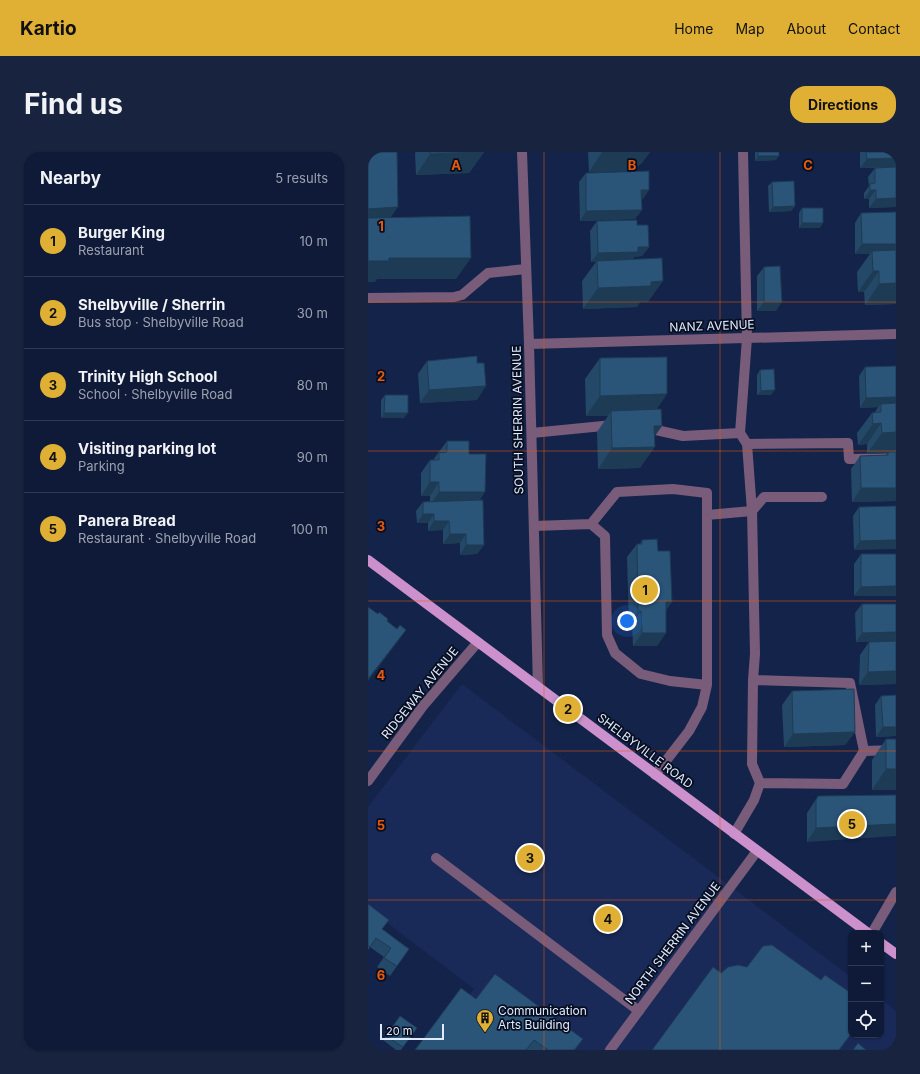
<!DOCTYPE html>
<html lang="en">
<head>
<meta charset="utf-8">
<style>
	body { margin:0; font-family:Inter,sans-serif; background:#182340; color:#f1f3f6 }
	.controls { position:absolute; right:12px; bottom:12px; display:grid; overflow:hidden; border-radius:8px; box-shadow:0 1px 3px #0004 }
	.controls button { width:36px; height:36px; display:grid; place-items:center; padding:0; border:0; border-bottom:1px solid #2f3853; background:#0f1a38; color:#f1f3f6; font:20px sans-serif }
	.scale { position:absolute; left:12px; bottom:10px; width:64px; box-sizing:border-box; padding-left:4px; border:2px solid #e0eaff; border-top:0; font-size:11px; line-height:14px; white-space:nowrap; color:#e0eaff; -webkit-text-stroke:3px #070e1f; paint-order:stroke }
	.you { position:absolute; left:259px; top:469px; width:14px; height:14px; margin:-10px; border:3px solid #fff; border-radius:50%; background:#1a73e8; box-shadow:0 0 0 6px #1a73e833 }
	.badge { display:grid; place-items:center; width:26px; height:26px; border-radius:50%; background:#e0b034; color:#111; font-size:13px; font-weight:700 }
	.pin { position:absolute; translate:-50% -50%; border:2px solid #fff; box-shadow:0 1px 4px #0006 }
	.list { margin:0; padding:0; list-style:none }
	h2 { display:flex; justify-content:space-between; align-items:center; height:52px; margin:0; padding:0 16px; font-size:17px }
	h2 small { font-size:13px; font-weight:400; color:#9ba1ae }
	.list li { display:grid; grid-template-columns:26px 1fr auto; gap:12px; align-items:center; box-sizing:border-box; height:72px; padding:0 16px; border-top:1px solid #2f3853 }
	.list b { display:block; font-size:15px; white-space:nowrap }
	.list p { margin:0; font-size:13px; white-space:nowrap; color:#9ba1ae }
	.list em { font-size:13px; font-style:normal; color:#9ba1ae }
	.icon { flex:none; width:22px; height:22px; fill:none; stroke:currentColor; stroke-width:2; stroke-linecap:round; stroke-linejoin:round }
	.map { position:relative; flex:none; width:528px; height:898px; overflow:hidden; border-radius:16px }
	header { display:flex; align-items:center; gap:24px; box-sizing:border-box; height:56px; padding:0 20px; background:#e0b034; color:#111 }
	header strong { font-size:19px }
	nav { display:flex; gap:22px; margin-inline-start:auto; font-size:14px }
	.intro { display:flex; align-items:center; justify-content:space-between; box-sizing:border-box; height:96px; padding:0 24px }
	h1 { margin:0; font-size:28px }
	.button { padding:10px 18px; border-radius:16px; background:#e0b034; color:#111; font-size:14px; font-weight:700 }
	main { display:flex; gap:24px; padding:0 24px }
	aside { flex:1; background:#0f1a38; border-radius:16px; box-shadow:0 1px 3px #0004 }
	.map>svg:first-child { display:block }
</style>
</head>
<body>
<header>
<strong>Kartio</strong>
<nav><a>Home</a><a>Map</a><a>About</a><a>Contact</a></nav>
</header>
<div class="intro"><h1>Find us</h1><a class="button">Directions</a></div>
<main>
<aside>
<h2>Nearby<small>5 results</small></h2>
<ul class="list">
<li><span class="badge">1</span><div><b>Burger King</b><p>Restaurant</p></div><em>10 m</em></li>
<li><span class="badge">2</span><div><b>Shelbyville / Sherrin</b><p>Bus stop · Shelbyville Road</p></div><em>30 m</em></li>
<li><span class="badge">3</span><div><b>Trinity High School</b><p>School · Shelbyville Road</p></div><em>80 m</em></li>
<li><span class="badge">4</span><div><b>Visiting parking lot</b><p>Parking</p></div><em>90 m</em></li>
<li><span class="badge">5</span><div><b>Panera Bread</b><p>Restaurant · Shelbyville Road</p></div><em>100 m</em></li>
</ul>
</aside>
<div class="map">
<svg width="528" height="898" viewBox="0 0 528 898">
	<rect width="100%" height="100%" fill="#14234a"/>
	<path fill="#1a2a58" d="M 94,532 L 483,825 L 483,883 L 513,883 L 513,847 L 528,859 L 528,898 L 60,898 L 106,837 L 0,756 L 0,655 Z"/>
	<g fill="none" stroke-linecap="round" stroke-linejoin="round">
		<path stroke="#795c79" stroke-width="10" d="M 375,0 L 379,186 L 372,281 L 379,292 L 384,359
			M 0,146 L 86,145 L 94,143 L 120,121 L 158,117
			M 279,276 L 315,284 L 372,281
			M 164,281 L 245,273
			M 379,292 L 480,291 L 481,307 L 528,306
			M 384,359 L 396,345 L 454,345
			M 339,363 L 384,359 L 387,502 L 385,528 L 384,612 L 392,631 L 475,632 L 496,599 L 528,598
			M 166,374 L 223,372 L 237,384 L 239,483 L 247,501 L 273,522 L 302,529 L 339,533 L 339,341 L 305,337 L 249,340 L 223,372
			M 385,528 L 482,531 L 496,599
			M 287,623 L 321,579 L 334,555 L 339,533
			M 366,682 L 386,648 L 392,631
			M 68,706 L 271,859
			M 504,781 L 528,740"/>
		<path stroke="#795c79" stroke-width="10" d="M 154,0 L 161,192 L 170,535
			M 161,192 L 528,182
			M 0,629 L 55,554 L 110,490
			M 242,898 L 389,699"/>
		<path stroke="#cc91cd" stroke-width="10" d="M 0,408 L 500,781
			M 513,791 L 528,802"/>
	</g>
	<path fill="#244867" d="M 48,0 L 116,0 L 101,21 L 48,23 L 47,1 Z
		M 220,0 L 282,0 L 273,12 L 272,12 L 267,19 L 221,20 Z
		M 387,0 L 411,0 L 408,8 L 387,9 Z
		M 492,0 L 528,0 L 528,55 L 501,56 L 501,47 L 496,47 L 496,41 L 501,34 L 500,25 L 507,16 L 492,16 Z
		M 218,21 L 275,47 L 274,47 L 274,58 L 267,67 L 212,69 L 211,30 Z
		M 404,30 L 427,54 L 423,59 L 401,60 L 400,34 Z
		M 434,56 L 452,76 L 431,76 L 431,61 Z
		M 493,61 L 528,152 L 497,153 L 496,140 L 490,140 L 489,120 L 502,102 L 487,102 L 487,71 Z
		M 229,69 L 269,73 L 281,95 L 274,104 L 266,105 L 265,107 L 280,150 L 272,150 L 269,155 L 215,157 L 214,129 L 228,110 L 223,110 L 222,79 Z
		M 396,115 L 408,159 L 389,159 L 389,124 Z
		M 232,206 L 289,257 L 286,285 L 272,316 L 230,317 L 229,280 L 240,264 L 218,264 L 217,227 Z
		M 59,209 L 109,248 L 52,251 L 50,222 Z
		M 528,214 L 528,349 L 484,350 L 483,317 L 492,304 L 518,303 L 519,301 L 499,302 L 499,292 L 490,293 L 489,281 L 504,261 L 507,260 L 510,255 L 492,256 L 491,224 L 497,215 Z
		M 392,218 L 403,243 L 389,243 L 389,223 Z
		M 17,243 L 36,266 L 13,266 L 13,248 Z
		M 79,289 L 101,302 L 112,348 L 116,393 L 109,402 L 92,403 L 92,391 L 75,392 L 75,378 L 60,379 L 60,371 L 49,371 L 48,359 L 55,350 L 62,349 L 62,344 L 53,344 L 53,321 L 62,308 L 65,308 Z
		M 528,354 L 486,398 L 485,364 L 491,355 Z
		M 274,388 L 290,399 L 298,458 L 298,481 L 289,494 L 265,494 L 264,472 L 261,472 L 259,405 L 269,392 L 272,392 Z
		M 493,402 L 528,402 L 486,444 L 486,412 Z
		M 494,452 L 528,532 L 491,533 L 492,503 L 501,490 L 488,490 L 487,461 Z
		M 424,539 L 487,580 L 477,593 L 416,595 L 414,553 Z
		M 528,543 L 528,584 L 508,585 L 507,553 L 513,544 Z
		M 518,587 L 528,587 L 528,638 L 504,638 L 504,608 Z
		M 528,643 L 439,690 L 439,661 L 450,644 Z
		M 0,752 L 14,777 L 41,797 L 22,824 L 9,815 L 16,805 L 2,795 L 0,798 Z
		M 108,847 L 215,887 L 207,898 L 47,898 Z
		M 32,864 L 49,876 L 33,898 L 28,898 L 15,888 Z"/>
	<path fill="#1d3b54" d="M 116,0 L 101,21 L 48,23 L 62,2 Z
		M 234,0 L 282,0 L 273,12 L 272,12 L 267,19 L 221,20 Z
		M 390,4 L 411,4 L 408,8 L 387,9 Z
		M 528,6 L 528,14 L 527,15 L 492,16 L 499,7 Z
		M 273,38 L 281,38 L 275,47 L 267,47 Z
		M 502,38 L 508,38 L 501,47 L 496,47 Z
		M 528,46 L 528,55 L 501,56 L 508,47 Z
		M 427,54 L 423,59 L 401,60 L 405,55 Z
		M 30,55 L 15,76 L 0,77 L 0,57 Z
		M 274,58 L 267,67 L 212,69 L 218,59 Z
		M 434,71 L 455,71 L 452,76 L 431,76 Z
		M 494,92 L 528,92 L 528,101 L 504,99 L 502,102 L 487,102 Z
		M 270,95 L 281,95 L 274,104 L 266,105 L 263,109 L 229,109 L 228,110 L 223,110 L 230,101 Z
		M 21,106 L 103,106 L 88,127 L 9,127 L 7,130 L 0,130 L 0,109 Z
		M 505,119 L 511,119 L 496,140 L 490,140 Z
		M 295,129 L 280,150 L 272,150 L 269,155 L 215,157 L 230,136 L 283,130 Z
		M 528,131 L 528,152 L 497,153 L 511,132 Z
		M 396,150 L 414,150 L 408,159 L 389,159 Z
		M 118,234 L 109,248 L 52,251 L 61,238 Z
		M 407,238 L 403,243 L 389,243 L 393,239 Z
		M 299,242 L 285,263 L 243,259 L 240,264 L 218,264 L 232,244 Z
		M 528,245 L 528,255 L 513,252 L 510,255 L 492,256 L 498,246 Z
		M 16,261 L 40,261 L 36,266 L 13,266 Z
		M 513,271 L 499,292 L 490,293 L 505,272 Z
		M 286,274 L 294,274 L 279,295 Z
		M 528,280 L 528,301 L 499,302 L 514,281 Z
		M 287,295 L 272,316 L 230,317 L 244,296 Z
		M 62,330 L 71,330 L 62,344 L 53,344 Z
		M 493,336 L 528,336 L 528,349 L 484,350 Z
		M 71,340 L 117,340 L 108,354 L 62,353 Z
		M 55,362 L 66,362 L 60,371 L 49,371 Z
		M 66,369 L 81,369 L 75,378 L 60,379 Z
		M 82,382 L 98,382 L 92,391 L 75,392 Z
		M 528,388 L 528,397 L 486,398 L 492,389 Z
		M 98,393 L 116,393 L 109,402 L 92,403 Z
		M 528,434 L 528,444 L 486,444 L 493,435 Z
		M 298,450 L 304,450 L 295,463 Z
		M 270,459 L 273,459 L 264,472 L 261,472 Z
		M 38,478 L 28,492 L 0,529 L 0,527 Z
		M 528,480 L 528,490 L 488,490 L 494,481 Z
		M 274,481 L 298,481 L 289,494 L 265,494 Z
		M 528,519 L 528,532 L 491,533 L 500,520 Z
		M 515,575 L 528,575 L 528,584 L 508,585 Z
		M 487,580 L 477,593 L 416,595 L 425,582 Z
		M 518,617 L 528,617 L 528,638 L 504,638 Z
		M 528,672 L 528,684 L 439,690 L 448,676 Z"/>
	<path fill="#2a5478" stroke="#1d3b54" d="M 0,0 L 29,0 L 30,55 L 0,57 Z
		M 62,0 L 116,0 L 62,2 Z
		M 390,0 L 411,0 L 411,4 L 390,4 Z
		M 498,0 L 528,0 L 528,6 L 499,7 Z
		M 528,15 L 528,46 L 508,47 L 508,38 L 502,38 L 502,32 L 507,31 L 507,16 Z
		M 281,19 L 281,38 L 273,38 L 274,58 L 218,59 L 218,21 Z
		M 426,29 L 427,54 L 405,55 L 404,30 Z
		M 434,56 L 455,56 L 455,71 L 434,71 Z
		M 528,60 L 528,92 L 494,92 L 493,61 Z
		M 102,64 L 103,106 L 21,106 L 21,109 L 0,109 L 0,66 Z
		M 269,68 L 269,73 L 280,73 L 281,95 L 270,95 L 270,100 L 230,101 L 229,69 Z
		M 528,98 L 528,131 L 511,132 L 511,119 L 505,119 L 504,99 Z
		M 294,106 L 295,129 L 283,130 L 283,134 L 230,136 L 229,109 Z
		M 412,114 L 414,150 L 396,150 L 396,115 Z
		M 109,204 L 109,211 L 116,211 L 118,234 L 61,238 L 59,209 Z
		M 299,205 L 299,242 L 232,244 L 232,206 Z
		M 528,214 L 528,245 L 498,246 L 497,215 Z
		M 406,217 L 407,238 L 393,239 L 392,218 Z
		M 17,243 L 40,243 L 40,261 L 16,261 Z
		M 528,251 L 528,280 L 514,281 L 513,271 L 505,272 L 504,261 L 513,260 L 513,252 Z
		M 293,257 L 294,274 L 286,274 L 287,295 L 244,296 L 243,259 Z
		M 79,289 L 101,289 L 101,302 L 118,302 L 117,340 L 71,340 L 71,330 L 62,330 L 62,308 L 71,308 L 71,301 L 79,300 Z
		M 520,300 L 528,300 L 528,336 L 493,336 L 492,304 L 520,303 Z
		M 115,348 L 116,393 L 98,393 L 98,382 L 82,382 L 81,369 L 66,369 L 66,362 L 55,362 L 55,350 Z
		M 528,354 L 528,388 L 492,389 L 491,355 Z
		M 289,387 L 290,399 L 302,399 L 304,450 L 298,450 L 298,481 L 274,481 L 273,459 L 270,459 L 269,392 L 274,392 L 274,388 Z
		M 493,402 L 528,402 L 528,434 L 493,435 Z
		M 494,452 L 528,452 L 528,480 L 494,481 Z
		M 0,455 L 10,462 L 11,460 L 20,467 L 19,469 L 29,477 L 32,473 L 38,478 L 0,527 Z
		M 528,489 L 528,519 L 500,520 L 501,490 Z
		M 486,537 L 487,580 L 425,582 L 424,539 Z
		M 528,543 L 528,575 L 515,575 L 513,544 Z
		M 518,587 L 528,587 L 528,617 L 518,617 Z
		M 528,643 L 528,672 L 448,676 L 448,648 L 450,644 Z
		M 0,752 L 21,768 L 14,777 L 41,797 L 29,814 L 16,806 L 23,796 L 8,786 L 2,795 L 0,793 Z
		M 404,793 L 453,828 L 457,823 L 483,841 L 483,882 L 471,898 L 284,898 L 345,815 L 353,821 L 360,815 L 370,813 L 379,815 L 395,794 Z
		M 127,822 L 215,887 L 206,898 L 180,898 L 166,888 L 158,898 L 47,898 L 93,836 L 108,847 Z
		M 32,864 L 49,876 L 35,895 L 18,884 Z
		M 490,891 L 498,898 L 485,898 Z"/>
	<path fill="none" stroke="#e8590c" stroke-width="1" stroke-opacity="0.55" d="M 176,0 L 176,898M 352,0 L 352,898M 0,150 L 528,150M 0,299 L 528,299M 0,449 L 528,449M 0,599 L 528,599M 0,748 L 528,748"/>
	<defs>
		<symbol id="building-pin" viewBox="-11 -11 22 30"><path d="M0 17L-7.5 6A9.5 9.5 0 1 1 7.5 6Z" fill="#e0b034" stroke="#070e1f"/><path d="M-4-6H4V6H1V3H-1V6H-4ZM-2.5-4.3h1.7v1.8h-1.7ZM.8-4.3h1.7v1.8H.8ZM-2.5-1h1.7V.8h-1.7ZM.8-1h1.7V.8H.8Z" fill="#111"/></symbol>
	</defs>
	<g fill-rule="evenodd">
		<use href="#building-pin" x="107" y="856" width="20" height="27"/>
	</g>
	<g text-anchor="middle" stroke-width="3.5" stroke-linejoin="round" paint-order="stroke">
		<g font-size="12" fill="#e0eaff" stroke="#070e1f">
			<text transform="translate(344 174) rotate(-2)" y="4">NANZ AVENUE</text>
			<text transform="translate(150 268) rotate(-91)" y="4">SOUTH SHERRIN AVENUE</text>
			<text transform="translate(52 541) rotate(-51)" y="4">RIDGEWAY AVENUE</text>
			<text transform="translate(277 599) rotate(37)" y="4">SHELBYVILLE ROAD</text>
			<text transform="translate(305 791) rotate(-53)" y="4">NORTH SHERRIN AVENUE</text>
		</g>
		<g font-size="12" fill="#e0eaff" stroke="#070e1f" text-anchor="start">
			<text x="130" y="863">Communication<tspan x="130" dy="14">Arts Building</tspan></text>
		</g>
	</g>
	<g font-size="13" text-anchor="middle" font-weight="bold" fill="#e8590c" stroke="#070e1f" stroke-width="3.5" stroke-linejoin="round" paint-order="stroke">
		<text x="88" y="18">A</text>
		<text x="264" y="18">B</text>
		<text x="440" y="18">C</text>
		<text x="13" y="79">1</text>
		<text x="13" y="229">2</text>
		<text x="13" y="379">3</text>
		<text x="13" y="528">4</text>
		<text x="13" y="678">5</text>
		<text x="13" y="828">6</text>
	</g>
</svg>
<div class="controls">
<button>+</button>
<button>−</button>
<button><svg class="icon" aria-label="locate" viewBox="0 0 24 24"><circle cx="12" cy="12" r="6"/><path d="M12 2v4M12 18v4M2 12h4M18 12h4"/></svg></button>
</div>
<div class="scale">20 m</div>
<div class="you"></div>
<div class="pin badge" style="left:277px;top:438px">1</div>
<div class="pin badge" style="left:200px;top:557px">2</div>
<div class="pin badge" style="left:162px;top:706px">3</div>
<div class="pin badge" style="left:240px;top:767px">4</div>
<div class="pin badge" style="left:484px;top:672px">5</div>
</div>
</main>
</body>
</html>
